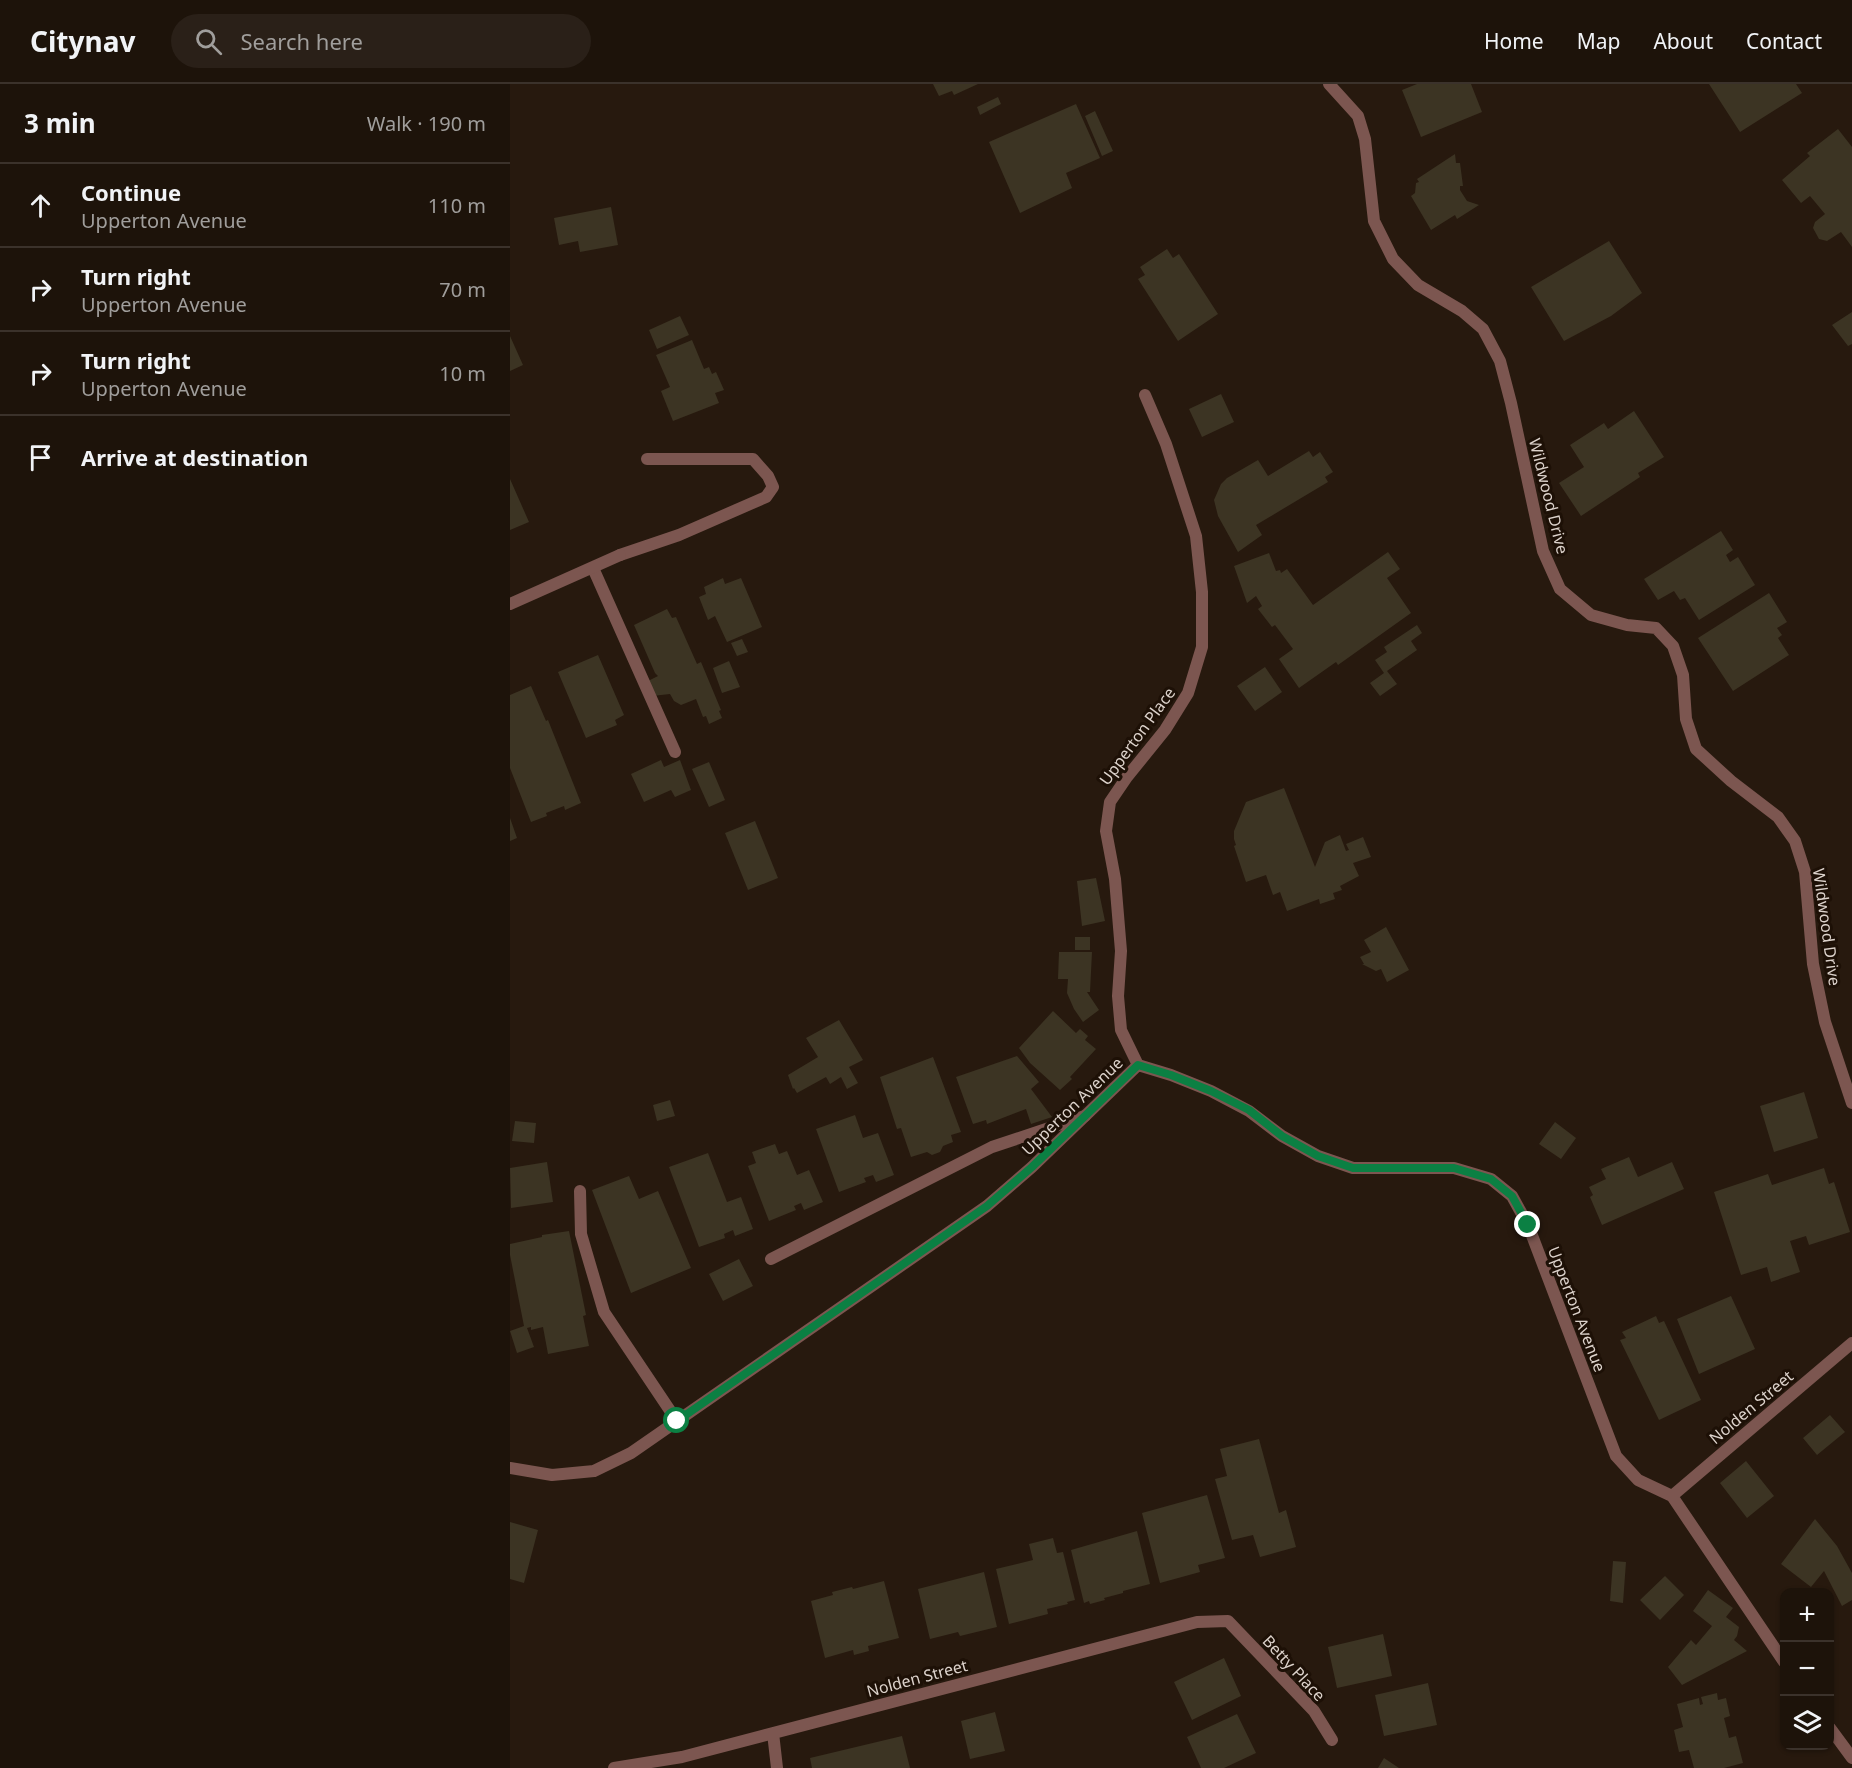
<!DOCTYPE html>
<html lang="en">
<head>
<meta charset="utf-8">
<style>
	body { margin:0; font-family:"Noto Sans",sans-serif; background:#2a2018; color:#f1f3f6 }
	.controls { position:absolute; right:18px; bottom:18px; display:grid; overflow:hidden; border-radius:12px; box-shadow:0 2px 4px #0004 }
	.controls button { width:54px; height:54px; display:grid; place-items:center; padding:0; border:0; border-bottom:2px solid #3b322b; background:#1d130a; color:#f1f3f6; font:30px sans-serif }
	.stop { position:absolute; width:18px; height:18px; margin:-14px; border:4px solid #0b8043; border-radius:50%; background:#fff }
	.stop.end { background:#0b8043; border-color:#fff; box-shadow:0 2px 6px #0008 }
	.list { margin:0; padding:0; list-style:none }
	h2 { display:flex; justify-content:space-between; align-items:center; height:78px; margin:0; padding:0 24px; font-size:26px }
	h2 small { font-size:20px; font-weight:400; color:#a09e9c }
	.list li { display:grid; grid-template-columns:39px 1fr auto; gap:18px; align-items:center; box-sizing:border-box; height:84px; padding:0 24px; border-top:2px solid #3b322b }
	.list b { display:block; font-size:22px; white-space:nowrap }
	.list p { margin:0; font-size:20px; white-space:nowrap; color:#a09e9c }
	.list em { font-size:20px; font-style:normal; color:#a09e9c }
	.icon { flex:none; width:33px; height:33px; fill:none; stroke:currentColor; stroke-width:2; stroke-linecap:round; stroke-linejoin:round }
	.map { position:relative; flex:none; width:1342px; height:1684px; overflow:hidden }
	header { display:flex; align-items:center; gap:36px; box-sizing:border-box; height:84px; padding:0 30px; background:#1d130a; border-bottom:2px solid #3b322b }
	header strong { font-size:28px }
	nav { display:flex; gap:33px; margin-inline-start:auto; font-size:21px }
	.search { width:420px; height:54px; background:#2a2018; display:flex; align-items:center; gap:15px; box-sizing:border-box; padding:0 21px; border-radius:33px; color:#a09e9c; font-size:22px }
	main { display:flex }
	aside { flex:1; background:#1d130a }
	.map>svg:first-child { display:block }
</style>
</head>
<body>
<header>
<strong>Citynav</strong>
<div class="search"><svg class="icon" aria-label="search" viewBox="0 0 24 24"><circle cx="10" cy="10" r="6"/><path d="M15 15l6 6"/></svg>Search here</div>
<nav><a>Home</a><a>Map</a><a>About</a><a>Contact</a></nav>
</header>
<main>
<aside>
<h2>3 min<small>Walk · 190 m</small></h2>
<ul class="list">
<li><svg class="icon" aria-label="ahead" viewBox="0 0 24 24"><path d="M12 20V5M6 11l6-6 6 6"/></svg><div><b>Continue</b><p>Upperton Avenue</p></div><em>110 m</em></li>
<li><svg class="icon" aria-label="right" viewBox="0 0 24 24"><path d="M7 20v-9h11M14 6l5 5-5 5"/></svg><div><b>Turn right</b><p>Upperton Avenue</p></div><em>70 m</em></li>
<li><svg class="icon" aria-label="right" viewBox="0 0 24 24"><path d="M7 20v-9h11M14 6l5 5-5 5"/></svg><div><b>Turn right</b><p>Upperton Avenue</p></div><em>10 m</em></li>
<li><svg class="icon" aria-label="arrive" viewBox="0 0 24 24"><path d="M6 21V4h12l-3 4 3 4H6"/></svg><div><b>Arrive at destination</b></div></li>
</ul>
</aside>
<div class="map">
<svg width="1342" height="1684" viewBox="0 0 1342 1684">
	<rect width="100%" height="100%" fill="#27190e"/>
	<path fill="#3c3423" d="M 423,0 L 468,0 L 444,11 L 442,7 L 429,12 Z
		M 907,0 L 961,0 L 972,28 L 911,53 L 892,6 Z
		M 1199,0 L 1286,0 L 1292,9 L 1230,48 Z
		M 488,13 L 491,20 L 470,31 L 467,23 Z
		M 566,20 L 590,74 L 556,89 L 562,104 L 510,129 L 479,58 Z
		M 585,27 L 603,67 L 592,72 L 575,32 Z
		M 1328,45 L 1342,63 L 1342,163 L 1331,148 L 1317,157 L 1309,155 L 1303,144 L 1305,138 L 1315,130 L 1300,112 L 1291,119 L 1272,96 L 1300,72 L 1297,69 Z
		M 945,70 L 946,79 L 950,79 L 953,102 L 950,102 L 950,106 L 957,117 L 969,121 L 947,135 L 945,131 L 921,146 L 901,112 L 905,109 L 906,99 L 909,98 L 907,95 Z
		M 101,123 L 108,161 L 70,168 L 68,157 L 49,161 L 44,134 Z
		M 1099,157 L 1132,209 L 1101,232 L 1054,257 L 1021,203 Z
		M 657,165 L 663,174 L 669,170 L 708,230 L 668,257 L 628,195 L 635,191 L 630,183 Z
		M 1342,228 L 1342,260 L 1338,262 L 1322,241 Z
		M 170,232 L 179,251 L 147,265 L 139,246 Z
		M 0,252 L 13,281 L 0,287 Z
		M 182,256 L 194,285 L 199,283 L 202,290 L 206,288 L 214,306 L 205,309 L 209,319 L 163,337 L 151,307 L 160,303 L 146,271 Z
		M 711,310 L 724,338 L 692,353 L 679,325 Z
		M 1124,327 L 1154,373 L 1128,389 L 1130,393 L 1071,432 L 1049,399 L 1074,383 L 1060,361 L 1094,339 L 1098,345 Z
		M 799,367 L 803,373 L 810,368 L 823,388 L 815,393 L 818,398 L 746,441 L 752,451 L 728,468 L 708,432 L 704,416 L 711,400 L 717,394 L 748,376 L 758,392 Z
		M 0,395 L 19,438 L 0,446 Z
		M 1211,447 L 1223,466 L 1216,471 L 1220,478 L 1228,473 L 1245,501 L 1189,536 L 1175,514 L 1170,516 L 1164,507 L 1148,516 L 1134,495 Z
		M 878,468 L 890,485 L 877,494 L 901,529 L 828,581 L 826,578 L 789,604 L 769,575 L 783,565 L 765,541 L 762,543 L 748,525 L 752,522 L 746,512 L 737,519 L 724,482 L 759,469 L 766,487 L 770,486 L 771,489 L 777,485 L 803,521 Z
		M 213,494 L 215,500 L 231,494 L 252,543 L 217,558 L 205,532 L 198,536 L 189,513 L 196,510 L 194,503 Z
		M 1259,509 L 1277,538 L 1267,544 L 1272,551 L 1268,554 L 1279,571 L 1223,607 L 1188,554 Z
		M 157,525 L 162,534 L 166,533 L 187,580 L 191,578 L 211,626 L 209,627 L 212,634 L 199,640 L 196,632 L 193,633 L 186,615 L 171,621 L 164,617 L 160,610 L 142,612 L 136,598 L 148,592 L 145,589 L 124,541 Z
		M 907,541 L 912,549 L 901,557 L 907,566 L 877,587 L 887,600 L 870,612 L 860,599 L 874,589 L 865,576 L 877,568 L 874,563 Z
		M 232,555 L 238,568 L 227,572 L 221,559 Z
		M 88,571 L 114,631 L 105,636 L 107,641 L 76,654 L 48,588 Z
		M 219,577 L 230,603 L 212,609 L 203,584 Z
		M 755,583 L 772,608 L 745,627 L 727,602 Z
		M 21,602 L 36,637 L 38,636 L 71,719 L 55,726 L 54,722 L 36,729 L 37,732 L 21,738 L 0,684 L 0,611 Z
		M 151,676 L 154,683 L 170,676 L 181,706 L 165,713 L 161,706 L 134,718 L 121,690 Z
		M 199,678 L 215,716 L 199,723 L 182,685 Z
		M 774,704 L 805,783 L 815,758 L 830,751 L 836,767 L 839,766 L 836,760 L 853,753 L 861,773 L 843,779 L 849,792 L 830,802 L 832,806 L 823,809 L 825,815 L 810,820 L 809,815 L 777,827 L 770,808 L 763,811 L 756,791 L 736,798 L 724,762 L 726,761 L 724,755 L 724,747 L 736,718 Z
		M 0,734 L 7,754 L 0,757 Z
		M 245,737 L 268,794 L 238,806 L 215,749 Z
		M 586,794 L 595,837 L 572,842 L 567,797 Z
		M 876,843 L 899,886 L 877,898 L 871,885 L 866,887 L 852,880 L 854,880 L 850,873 L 861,868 L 854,856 Z
		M 565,853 L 580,853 L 580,866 L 565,866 Z
		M 549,868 L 582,868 L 580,908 L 577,908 L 589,926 L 573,938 L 564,925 L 557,909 L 558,895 L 548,895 Z
		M 543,927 L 566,949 L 570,945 L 578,952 L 575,956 L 586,965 L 560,993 L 562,995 L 550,1006 L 520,979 L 509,964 Z
		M 329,936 L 353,976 L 339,983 L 348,999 L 337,1005 L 331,993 L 320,1000 L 316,993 L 287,1009 L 284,1004 L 283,1005 L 278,991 L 308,973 L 296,954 Z
		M 507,972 L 529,998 L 521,1005 L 542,1033 L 521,1040 L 516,1025 L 477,1040 L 476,1036 L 463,1040 L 446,993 Z
		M 423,973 L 451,1048 L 441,1051 L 443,1058 L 433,1062 L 430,1068 L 422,1071 L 417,1068 L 401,1073 L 391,1044 L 387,1045 L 370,993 Z
		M 1294,1008 L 1308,1054 L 1264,1068 L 1250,1022 Z
		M 160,1016 L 165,1032 L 147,1037 L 143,1021 Z
		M 345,1031 L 353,1054 L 368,1049 L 384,1091 L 366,1098 L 363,1091 L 354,1094 L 356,1098 L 329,1108 L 306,1045 Z
		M 5,1037 L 26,1039 L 24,1059 L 2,1057 Z
		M 1045,1038 L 1066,1054 L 1051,1075 L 1029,1060 Z
		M 265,1060 L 269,1070 L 277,1067 L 287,1091 L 299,1086 L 313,1118 L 294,1126 L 291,1119 L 284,1122 L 286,1126 L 259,1137 L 238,1082 L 246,1079 L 242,1068 Z
		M 198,1069 L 217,1118 L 231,1113 L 243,1145 L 225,1152 L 223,1146 L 214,1150 L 215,1154 L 189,1163 L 159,1083 Z
		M 1119,1073 L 1128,1093 L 1162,1078 L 1174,1105 L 1092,1141 L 1080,1113 L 1083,1111 L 1079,1103 L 1096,1095 L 1091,1085 Z
		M 37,1078 L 43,1118 L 1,1124 L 0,1084 Z
		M 1314,1084 L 1319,1100 L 1324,1098 L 1340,1148 L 1299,1161 L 1296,1152 L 1280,1157 L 1290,1188 L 1261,1198 L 1257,1183 L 1231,1191 L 1204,1108 L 1258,1090 L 1262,1101 Z
		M 119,1092 L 129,1115 L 148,1107 L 181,1184 L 121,1209 L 82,1106 Z
		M 59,1147 L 76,1231 L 73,1232 L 79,1262 L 38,1270 L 33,1243 L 21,1246 L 21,1243 L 17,1244 L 24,1263 L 7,1269 L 0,1247 L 14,1242 L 0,1171 L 0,1160 L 32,1153 L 32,1151 Z
		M 229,1175 L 243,1202 L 213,1217 L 199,1190 Z
		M 1221,1212 L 1245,1265 L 1189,1290 L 1167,1235 Z
		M 1146,1232 L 1149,1239 L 1154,1237 L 1191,1316 L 1149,1336 L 1110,1256 L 1116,1254 L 1112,1248 Z
		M 1320,1331 L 1335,1348 L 1307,1371 L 1293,1354 Z
		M 749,1355 L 769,1429 L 776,1426 L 786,1463 L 750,1473 L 743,1451 L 722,1456 L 705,1395 L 717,1392 L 710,1365 Z
		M 1236,1377 L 1264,1412 L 1237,1434 L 1210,1399 Z
		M 697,1411 L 715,1474 L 688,1481 L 690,1488 L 650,1499 L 632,1429 Z
		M 1305,1435 L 1327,1462 L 1342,1489 L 1342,1516 L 1332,1522 L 1314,1487 L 1301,1503 L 1271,1480 Z
		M 0,1438 L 28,1446 L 14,1499 L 0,1495 Z
		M 627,1447 L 640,1500 L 613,1507 L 613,1509 L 594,1514 L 595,1516 L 580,1520 L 579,1517 L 574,1519 L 561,1466 Z
		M 543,1454 L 547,1469 L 553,1468 L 565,1516 L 557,1518 L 558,1520 L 537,1525 L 538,1530 L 499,1540 L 486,1485 L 523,1476 L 519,1460 Z
		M 1103,1477 L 1116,1478 L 1113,1519 L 1100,1517 Z
		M 474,1488 L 487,1543 L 450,1552 L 448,1548 L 420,1555 L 408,1505 Z
		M 1155,1492 L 1174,1511 L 1150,1536 L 1130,1516 Z
		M 374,1497 L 389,1554 L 358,1562 L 359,1567 L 344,1571 L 343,1566 L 315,1574 L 301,1517 L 323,1511 L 322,1508 L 342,1503 L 343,1505 Z
		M 1198,1506 L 1223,1524 L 1216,1533 L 1229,1543 L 1227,1552 L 1224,1556 L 1237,1567 L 1172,1601 L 1158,1583 L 1181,1556 L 1186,1561 L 1202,1542 L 1183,1527 Z
		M 873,1550 L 882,1592 L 827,1604 L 818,1563 Z
		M 714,1574 L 731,1612 L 682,1636 L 664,1598 Z
		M 918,1599 L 927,1641 L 874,1652 L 865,1611 Z
		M 1207,1609 L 1208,1616 L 1216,1614 L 1220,1632 L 1214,1634 L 1219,1654 L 1226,1652 L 1233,1679 L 1214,1684 L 1184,1684 L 1179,1666 L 1169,1668 L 1164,1646 L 1173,1643 L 1167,1620 L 1189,1614 L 1190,1621 L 1193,1620 L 1191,1613 Z
		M 485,1628 L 495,1667 L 460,1675 L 451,1637 Z
		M 727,1630 L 746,1669 L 714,1684 L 691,1684 L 677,1653 Z
		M 392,1652 L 400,1684 L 302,1684 L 300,1674 Z
		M 874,1674 L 889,1684 L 868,1684 Z"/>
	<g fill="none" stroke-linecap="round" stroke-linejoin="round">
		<path stroke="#7c5650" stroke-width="12" d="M 110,471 L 169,451 L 256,413 L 263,403 L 258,392 L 243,375 L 137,375
			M 83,484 L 165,668
			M 70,1107 L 71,1150 L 94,1228 L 167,1337
			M 261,1175 L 482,1063 L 575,1032"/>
		<path stroke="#7c5650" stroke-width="12" d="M 819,0 L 848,32 L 855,55 L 864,137 L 883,175 L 908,201 L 952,227 L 973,245 L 990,277 L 1001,319 L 1033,467 L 1050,505 L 1081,531 L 1117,541 L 1146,544 L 1163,562 L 1173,591 L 1176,635 L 1186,665 L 1221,697 L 1268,733 L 1285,757 L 1295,788 L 1303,880 L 1315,938 L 1342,1019
			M 0,520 L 110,471
			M 628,981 L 611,946 L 608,912 L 611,867 L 605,795 L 596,747 L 600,718 L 617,693 L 655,646 L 678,609 L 692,563 L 692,508 L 686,452 L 656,360 L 635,311
			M 0,1384 L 42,1391 L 84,1387 L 121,1369 L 477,1122 L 522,1083 L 628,981 L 661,991 L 701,1007 L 739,1027 L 772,1052 L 808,1072 L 843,1084 L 944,1084 L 981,1095 L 1002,1112 L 1018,1141 L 1106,1372 L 1128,1396 L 1162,1412
			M 1162,1412 L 1342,1259
			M 1162,1412 L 1274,1578
			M 1320,1644 L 1342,1674
			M 263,1649 L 267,1684
			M 104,1684 L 172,1673 L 687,1538 L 718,1537 L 804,1627 L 822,1656"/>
	</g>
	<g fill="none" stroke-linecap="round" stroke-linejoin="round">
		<path stroke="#0b8043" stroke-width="8" d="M 167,1337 L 477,1122 L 522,1083 L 628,981 L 661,991 L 701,1007 L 739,1026 L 772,1052 L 808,1072 L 843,1084 L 944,1084 L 981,1095 L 1002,1112 L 1018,1141"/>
	</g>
	<g text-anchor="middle" stroke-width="6" stroke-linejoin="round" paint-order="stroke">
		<g font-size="16" fill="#dcd2cb" stroke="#1d1006">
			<text transform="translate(1039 412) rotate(76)" y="6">Wildwood Drive</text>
			<text transform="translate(627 652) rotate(-54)" y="6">Upperton Place</text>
			<text transform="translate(1317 843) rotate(82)" y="6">Wildwood Drive</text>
			<text transform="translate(562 1022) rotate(-44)" y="6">Upperton Avenue</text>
			<text transform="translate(1067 1225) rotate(69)" y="6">Upperton Avenue</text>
			<text transform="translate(1241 1323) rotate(-40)" y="6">Nolden Street</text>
			<text transform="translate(784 1584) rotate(47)" y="6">Betty Place</text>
			<text transform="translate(407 1594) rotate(-15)" y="6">Nolden Street</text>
		</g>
	</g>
</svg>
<div class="controls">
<button>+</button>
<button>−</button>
<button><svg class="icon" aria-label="layers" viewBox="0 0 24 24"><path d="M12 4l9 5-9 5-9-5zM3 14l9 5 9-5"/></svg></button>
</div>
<div class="stop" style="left:167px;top:1337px"></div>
<div class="stop end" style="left:1018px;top:1141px"></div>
</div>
</main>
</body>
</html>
